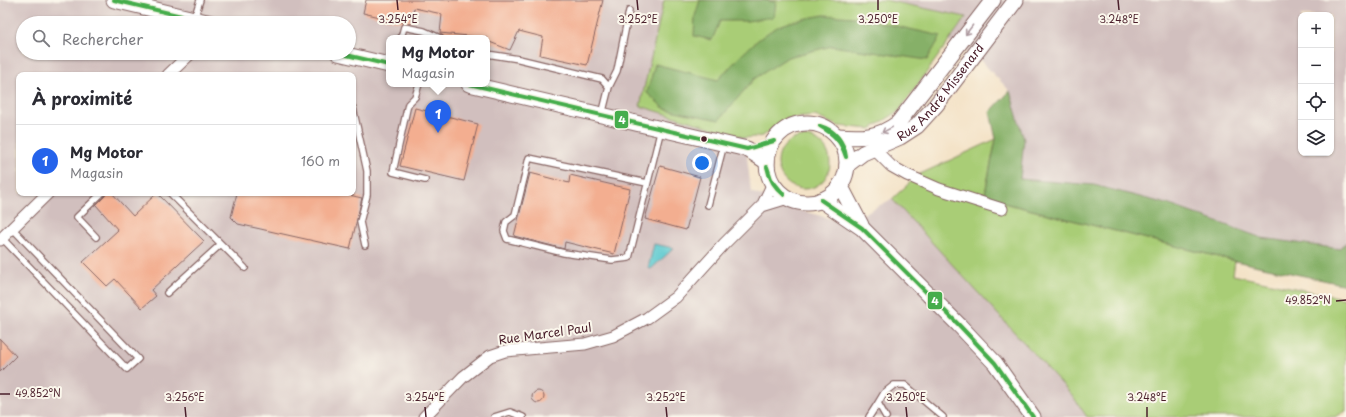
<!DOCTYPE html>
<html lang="fr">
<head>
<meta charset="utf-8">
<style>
	body { margin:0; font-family:"Playpen Sans",sans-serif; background:#f2f2f3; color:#2b2b33 }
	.controls { position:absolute; right:12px; top:12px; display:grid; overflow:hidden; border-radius:8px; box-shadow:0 1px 3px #0004 }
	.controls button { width:36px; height:36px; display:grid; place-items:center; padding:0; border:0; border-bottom:1px solid #e1e1e2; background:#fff; color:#2b2b33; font:20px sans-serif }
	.you { position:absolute; left:702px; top:163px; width:14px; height:14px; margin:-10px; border:3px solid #fff; border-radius:50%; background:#1a73e8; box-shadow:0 0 0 6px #1a73e833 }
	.badge { display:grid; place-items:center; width:26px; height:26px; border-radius:50%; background:#2563eb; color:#fff; font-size:13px; font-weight:700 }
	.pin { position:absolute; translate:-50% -33px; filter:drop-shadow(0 1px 2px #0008) }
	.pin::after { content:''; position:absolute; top:21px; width:14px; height:12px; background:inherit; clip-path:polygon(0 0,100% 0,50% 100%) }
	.popup { position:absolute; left:386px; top:35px; width:104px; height:52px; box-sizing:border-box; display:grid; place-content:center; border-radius:8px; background:#fff; filter:drop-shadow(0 1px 3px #0005); font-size:13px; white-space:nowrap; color:#7c7c81 }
	.popup b { font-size:15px; color:#2b2b33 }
	.popup::after { content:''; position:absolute; left:50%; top:100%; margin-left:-8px; border:8px solid transparent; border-top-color:#fff }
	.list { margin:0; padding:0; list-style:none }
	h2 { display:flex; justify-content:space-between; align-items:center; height:52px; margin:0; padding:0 16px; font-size:17px }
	h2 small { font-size:13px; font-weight:400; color:#7c7c81 }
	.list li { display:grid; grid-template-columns:26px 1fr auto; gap:12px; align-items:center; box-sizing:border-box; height:72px; padding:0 16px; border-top:1px solid #e1e1e2 }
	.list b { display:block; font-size:15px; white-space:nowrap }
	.list p { margin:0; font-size:13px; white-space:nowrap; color:#7c7c81 }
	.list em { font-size:13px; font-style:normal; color:#7c7c81 }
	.icon { flex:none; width:22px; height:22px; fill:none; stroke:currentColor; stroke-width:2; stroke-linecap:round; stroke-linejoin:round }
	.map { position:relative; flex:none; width:1346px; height:417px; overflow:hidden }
	.search { position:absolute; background:#fff; box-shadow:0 1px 3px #0004; left:16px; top:16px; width:340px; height:44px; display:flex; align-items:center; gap:10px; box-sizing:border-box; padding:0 14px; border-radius:22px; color:#7c7c81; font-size:15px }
	.panel { position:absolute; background:#fff; box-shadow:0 1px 3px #0004; left:16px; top:72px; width:340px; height:124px; border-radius:8px }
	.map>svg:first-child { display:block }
</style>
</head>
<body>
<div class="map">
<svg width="1346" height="417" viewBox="0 0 1346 417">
	<rect width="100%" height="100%" fill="#fbf7ec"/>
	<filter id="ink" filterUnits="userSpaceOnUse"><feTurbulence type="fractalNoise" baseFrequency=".025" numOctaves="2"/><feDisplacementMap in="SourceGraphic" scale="8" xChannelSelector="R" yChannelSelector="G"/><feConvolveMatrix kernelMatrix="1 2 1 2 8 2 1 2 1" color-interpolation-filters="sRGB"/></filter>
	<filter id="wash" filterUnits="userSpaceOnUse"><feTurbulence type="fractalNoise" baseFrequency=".012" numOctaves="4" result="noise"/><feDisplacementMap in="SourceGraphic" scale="16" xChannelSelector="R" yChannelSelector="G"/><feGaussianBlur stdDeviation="0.9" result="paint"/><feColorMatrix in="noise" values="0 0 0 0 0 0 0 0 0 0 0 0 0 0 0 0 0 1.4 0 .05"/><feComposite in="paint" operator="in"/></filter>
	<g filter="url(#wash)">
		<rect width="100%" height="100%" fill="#f4e3c8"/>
		<path fill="#d1bfbe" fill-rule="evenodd" d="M 0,0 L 1346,0 L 1346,278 L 1340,249 L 1262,238 L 1167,204 L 1094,185 L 1019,179 L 1024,140 L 1010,91 L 981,61 L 943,38 L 640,106 L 745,138 L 751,192 L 793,208 L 845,223 L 892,199 L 1072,395 L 1087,417 L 0,417 ZM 1301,15 L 1331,15 L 1331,153 L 1301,153 ZM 23,23 L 349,23 L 349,53 L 23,53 ZM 389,38 L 487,38 L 487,84 L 389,84 ZM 19,75 L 353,75 L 353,193 L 19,193 Z"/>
		<path fill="#a9cd76" stroke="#7a7650" d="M 664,0 L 885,0 L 966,17 L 899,111 L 871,129 L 838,126 L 815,116 L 786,119 L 763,136 L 745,138 L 640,106 Z
			M778 163a26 26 0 1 1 52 0a26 26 0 1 1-52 0Z
			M 996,139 L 984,198 L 1235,261 L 1233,275 L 1346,299 L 1346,411 L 1335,417 L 1087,417 L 1072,395 L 892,199 L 918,175 Z"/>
		<path fill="#86b067" stroke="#686849" d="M 700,0 L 760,0 L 776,2 L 774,17 L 747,21 L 720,21 L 712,40 L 694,36 L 695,16 Z
			M 824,15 L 855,17 L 941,36 L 927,60 L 832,46 L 788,57 L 754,79 L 719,120 L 665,109 L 647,93 L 655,64 L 718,80 C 735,62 751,43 772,30 C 786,21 808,18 824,15 Z
			M 1010,91 L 1024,140 L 1020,179 L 1094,185 L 1167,204 L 1262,238 L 1340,249 L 1346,242 L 1346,285 L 1235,261 L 984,198 L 996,139 L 990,112 Z"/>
		<path fill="#5cc9cf" stroke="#53747d" d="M 654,244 L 674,248 L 651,269 L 648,268 Z"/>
		<g id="blocks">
			<path fill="#f3ae90" d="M 366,0 L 603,0 L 587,65 L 540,55 L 543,37 L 519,31 L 510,50 L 487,41 L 487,38 L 440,33 L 442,14 L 414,8 L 410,24 L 363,13 Z
				M 415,108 L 478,124 L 464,181 L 400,166 Z
				M 660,166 L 700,177 L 686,230 L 645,219 Z
				M 530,173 L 569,183 L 570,175 L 630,189 L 614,254 L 565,242 L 564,249 L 514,236 Z
				M 106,193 L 112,193 L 133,216 L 157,193 L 204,241 L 151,290 L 156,296 L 142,308 L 115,279 L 107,286 L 83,262 L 118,230 L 96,205 L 105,196 Z
				M 237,193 L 340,193 L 362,198 L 350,249 L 238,224 L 231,217 Z
				M 0,339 L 16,356 L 0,372 Z
				M532 397a6 6 0 1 1 12 0a6 6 0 1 1-12 0Z"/>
		</g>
	</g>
	<g filter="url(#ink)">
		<use href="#blocks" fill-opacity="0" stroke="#866462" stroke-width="1"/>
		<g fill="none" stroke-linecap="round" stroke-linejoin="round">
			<defs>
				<path id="lane" d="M 194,19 L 200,0
					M 401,38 L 404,27 L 424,31 L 440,38
					M 487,54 L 519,59 L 602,79 L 609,87
					M 419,84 L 415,97 L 408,104 L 393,172 L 425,180
					M 353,108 L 367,171 L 367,195 L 360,222 L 365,245
					M 602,115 L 609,87 L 617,71 L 629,11
					M 647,183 L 529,158 L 515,215 L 506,222 L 504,231 L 507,239 L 564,253 L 612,260 L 629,258 L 661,129
					M 170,193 L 245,268
					M 708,205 L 724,144
					M 96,237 L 77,217 L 102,193
					M 2,238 L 127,369 L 138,359 L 12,228
					M 167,293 L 221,244
					M 494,417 L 510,412 L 523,417
					M 869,417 L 878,403
					M 886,417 L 878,403 L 884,393 L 894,385 L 905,385 L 943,417"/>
				<path id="street" d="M 168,75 L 191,53
					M 873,148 L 891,166 L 907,175 L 939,189 L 1002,209
					M 762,206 L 788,198
					M 0,240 L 48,193
					M 424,417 L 463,377 L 490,356 L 505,351 L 585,344 L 613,336 L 647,318 L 676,297 L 724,244 L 762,206 L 773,183"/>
				<g id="secondary">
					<path d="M 114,0 L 211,23"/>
					<path d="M 338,53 L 389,65"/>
					<path d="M 469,84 L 747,149 L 767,162"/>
					<circle cx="807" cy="163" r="40"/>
					<path d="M 837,136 C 862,138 878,138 898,123 L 993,0"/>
					<path id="s1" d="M 847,165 L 863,153 L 900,137 L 917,126 L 936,105 L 1016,0"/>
					<path d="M 840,185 L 861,225"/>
					<path d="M 821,200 L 862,228 L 959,325 L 995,363 L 1033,417"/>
				</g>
			</defs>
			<use href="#lane" stroke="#866462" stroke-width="8"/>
			<use href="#street" stroke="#866462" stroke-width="13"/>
			<use href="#secondary" stroke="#866462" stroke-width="17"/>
			<use href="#lane" stroke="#fff" stroke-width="5.5"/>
			<use href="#street" stroke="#fff" stroke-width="11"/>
			<use href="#secondary" stroke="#fff" stroke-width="15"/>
			<defs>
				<path id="bus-1" d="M 114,0 L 211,23
					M 338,53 L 389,65
					M 469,84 L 747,149 L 774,141
					M 820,126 C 835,130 844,142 846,157
					M 820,126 C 835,135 841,141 846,157
					M 767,167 L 771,179 L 784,195
					M 767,167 C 769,178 775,188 784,195
					M 821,200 L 862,228 L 959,325 L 995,363 L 1033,417"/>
			</defs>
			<use href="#bus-1" stroke="#fbf7ec" stroke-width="7"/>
			<use href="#bus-1" stroke="#45ad4c" stroke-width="4"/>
		</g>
		<defs><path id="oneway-shaft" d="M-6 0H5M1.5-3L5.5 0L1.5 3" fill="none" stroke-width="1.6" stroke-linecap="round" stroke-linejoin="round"/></defs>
		<g stroke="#ae9aa0">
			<use href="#oneway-shaft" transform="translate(969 30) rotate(127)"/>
			<use href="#oneway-shaft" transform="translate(887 130) rotate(152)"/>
		</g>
	</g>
	<path fill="none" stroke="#4a1f2b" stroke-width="1.5" d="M 397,0 L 398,10M 637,0 L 638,10M 878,0 L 878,10M 1118,0 L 1119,10M 1336,301 L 1346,300M 0,394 L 10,394M 185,407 L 186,417M 425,407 L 426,417M 666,407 L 667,417M 906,407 L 907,417M 1147,407 L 1147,417"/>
	<circle fill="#4a1f2b" stroke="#fbf7ec" stroke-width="1.5" cx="704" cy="139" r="3.5"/>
	<g text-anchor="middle" stroke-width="4" stroke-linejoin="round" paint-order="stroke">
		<g font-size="12" fill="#4a1f2b" stroke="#fbf7ec">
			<text dy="4" stroke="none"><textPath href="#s1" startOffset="121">Rue André Missenard</textPath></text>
			<text transform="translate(545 334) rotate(-8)" y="4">Rue Marcel Paul</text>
		</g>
	</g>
	<g font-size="10" text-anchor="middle" fill="#4a1f2b" stroke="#fbf7ec" stroke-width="4" stroke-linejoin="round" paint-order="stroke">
		<text x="398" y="23">3.254°E</text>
		<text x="638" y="23">3.252°E</text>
		<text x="878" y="23">3.250°E</text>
		<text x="1119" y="23">3.248°E</text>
		<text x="1308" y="304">49.852°N</text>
		<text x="38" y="397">49.852°N</text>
		<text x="185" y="401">3.256°E</text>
		<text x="425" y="401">3.254°E</text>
		<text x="666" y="401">3.252°E</text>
		<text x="906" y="401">3.250°E</text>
		<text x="1147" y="401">3.248°E</text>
	</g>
	<g stroke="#fbf7ec" stroke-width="1.5">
		<rect x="614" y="110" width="15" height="19" rx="4" fill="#45ad4c"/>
		<rect x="927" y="291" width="16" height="19" rx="4" fill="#45ad4c"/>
	</g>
	<g font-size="11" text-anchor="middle" font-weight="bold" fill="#fff">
		<text x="622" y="124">4</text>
		<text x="935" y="305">4</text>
	</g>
</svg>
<div class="controls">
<button>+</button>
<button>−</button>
<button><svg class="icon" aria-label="locate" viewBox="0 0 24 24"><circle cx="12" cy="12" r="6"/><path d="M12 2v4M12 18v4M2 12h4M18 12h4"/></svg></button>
<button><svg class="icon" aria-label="layers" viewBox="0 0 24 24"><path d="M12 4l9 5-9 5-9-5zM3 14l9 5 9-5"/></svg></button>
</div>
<div class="you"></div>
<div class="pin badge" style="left:438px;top:133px">1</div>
<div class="popup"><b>Mg Motor</b>Magasin</div>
<div class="search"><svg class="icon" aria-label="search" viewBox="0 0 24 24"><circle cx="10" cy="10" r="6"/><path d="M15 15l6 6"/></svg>Rechercher</div>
<section class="panel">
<h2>À proximité<small></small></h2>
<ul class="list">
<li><span class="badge">1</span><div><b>Mg Motor</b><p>Magasin</p></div><em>160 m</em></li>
</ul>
</section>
</div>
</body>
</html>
